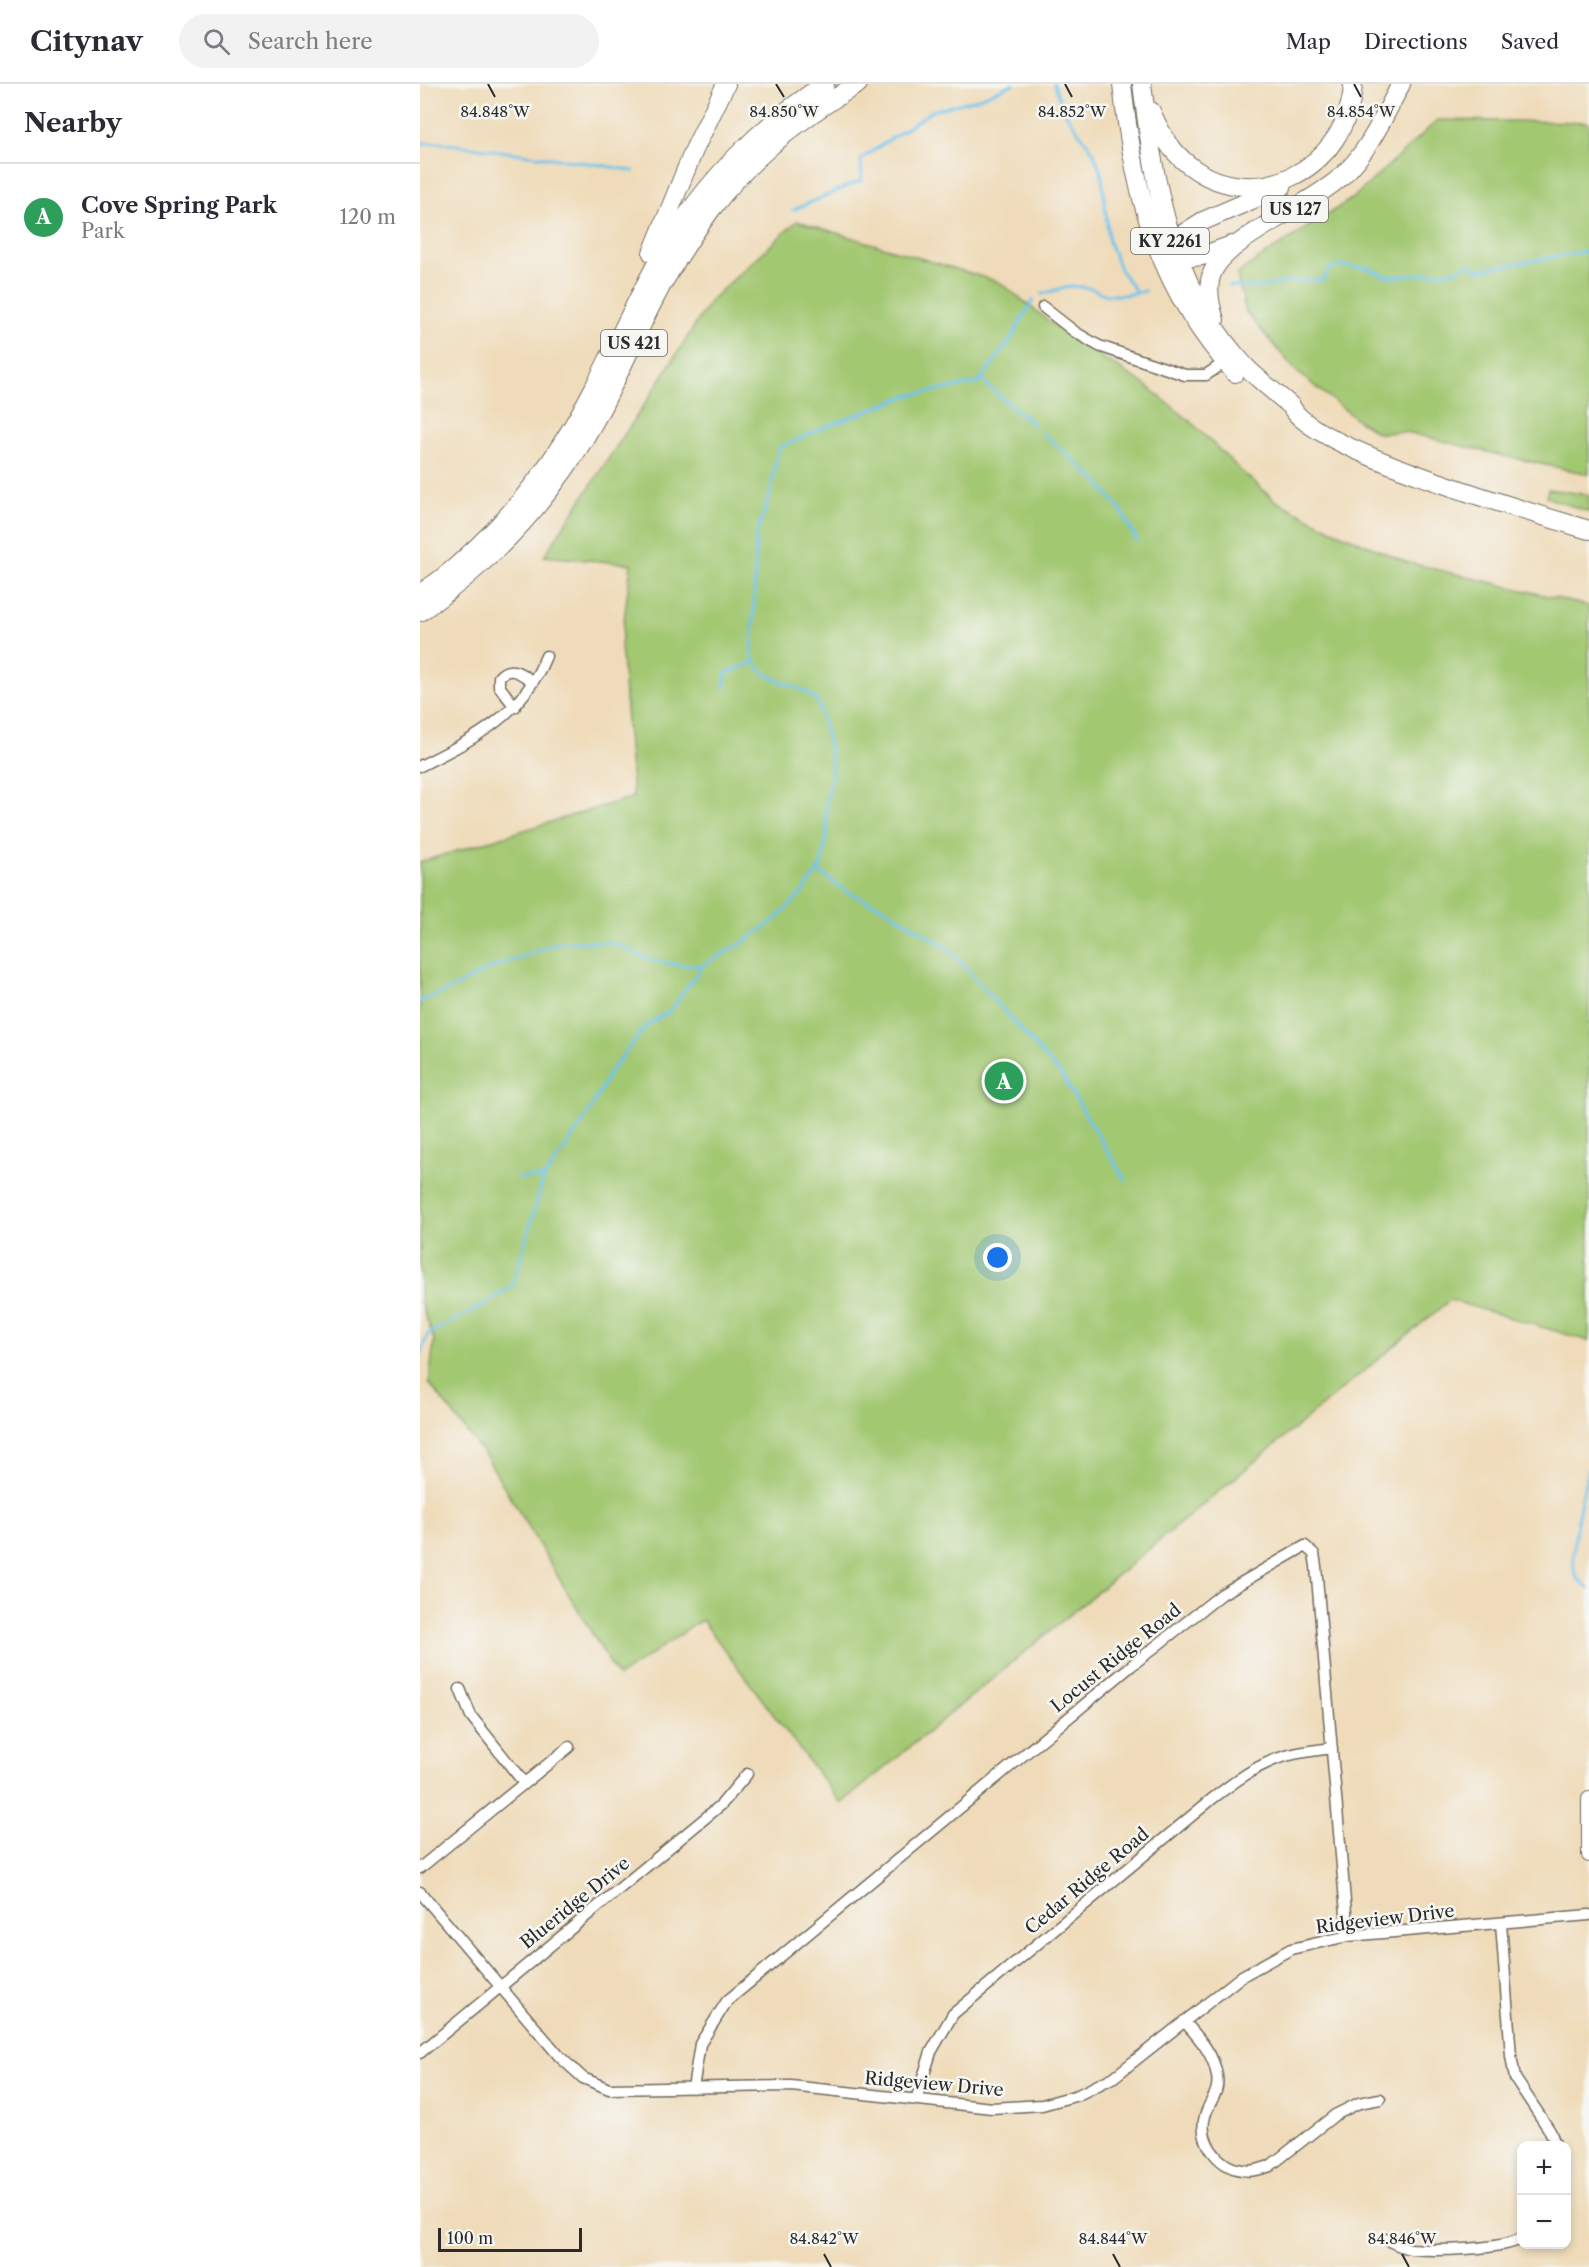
<!DOCTYPE html>
<html lang="en">
<head>
<meta charset="utf-8">
<style>
	body { margin:0; font-family:"Libre Caslon Text",serif; background:#f2f2f3; color:#2b2b33 }
	.controls { position:absolute; right:18px; bottom:18px; display:grid; overflow:hidden; border-radius:12px; box-shadow:0 3px 9px #0003 }
	.controls button { width:54px; height:54px; display:grid; place-items:center; padding:0; border:0; border-bottom:2px solid #e1e1e2; background:#fff; color:#2b2b33; font:30px sans-serif }
	.scale { position:absolute; left:18px; bottom:15px; width:144px; box-sizing:border-box; padding-left:6px; border:3px solid #2b2b2b; border-top:0; font-size:16px; line-height:21px; white-space:nowrap; color:#2b2b2b; -webkit-text-stroke:4px #f6f6f2; paint-order:stroke }
	.you { position:absolute; left:578px; top:1174px; width:21px; height:21px; margin:-15px; border:4px solid #fff; border-radius:50%; background:#1a73e8; box-shadow:0 0 0 9px #1a73e833 }
	.badge { display:grid; place-items:center; width:39px; height:39px; border-radius:50%; background:#d1495b; color:#fff; font-size:20px; font-weight:700 }
	.pin { position:absolute; translate:-50% -50%; border:3px solid #fff; box-shadow:0 2px 6px #0006 }
	.list { margin:0; padding:0; list-style:none }
	h2 { display:flex; justify-content:space-between; align-items:center; height:78px; margin:0; padding:0 24px; font-size:26px }
	h2 small { font-size:20px; font-weight:400; color:#7c7c81 }
	.list li { display:grid; grid-template-columns:39px 1fr auto; gap:18px; align-items:center; box-sizing:border-box; height:108px; padding:0 24px; border-top:2px solid #e1e1e2 }
	.list b { display:block; font-size:22px; white-space:nowrap }
	.list p { margin:0; font-size:20px; white-space:nowrap; color:#7c7c81 }
	.list em { font-size:20px; font-style:normal; color:#7c7c81 }
	.icon { flex:none; width:33px; height:33px; fill:none; stroke:currentColor; stroke-width:2; stroke-linecap:round; stroke-linejoin:round }
	.map { position:relative; flex:none; width:1169px; height:2183px; overflow:hidden }
	header { display:flex; align-items:center; gap:36px; box-sizing:border-box; height:84px; padding:0 30px; background:#fff; border-bottom:2px solid #e1e1e2 }
	header strong { font-size:28px }
	nav { display:flex; gap:33px; margin-inline-start:auto; font-size:21px }
	.search { width:420px; height:54px; background:#f2f2f3; display:flex; align-items:center; gap:15px; box-sizing:border-box; padding:0 21px; border-radius:33px; color:#7c7c81; font-size:22px }
	main { display:flex }
	aside { flex:1; background:#fff }
	.map>svg:first-child { display:block }
</style>
</head>
<body>
<header>
<strong>Citynav</strong>
<div class="search"><svg class="icon" aria-label="search" viewBox="0 0 24 24"><circle cx="10" cy="10" r="6"/><path d="M15 15l6 6"/></svg>Search here</div>
<nav><a>Map</a><a>Directions</a><a>Saved</a></nav>
</header>
<main>
<aside>
<h2>Nearby<small></small></h2>
<ul class="list">
<li><span class="badge" style="background:#2e9e5b">A</span><div><b>Cove Spring Park</b><p>Park</p></div><em>120 m</em></li>
</ul>
</aside>
<div class="map">
<svg width="1169" height="2183" viewBox="0 0 1169 2183">
	<rect width="100%" height="100%" fill="#f6f6f2"/>
	<filter id="ink" filterUnits="userSpaceOnUse"><feTurbulence type="fractalNoise" baseFrequency=".0167" numOctaves="2"/><feDisplacementMap in="SourceGraphic" scale="12" xChannelSelector="R" yChannelSelector="G"/><feConvolveMatrix kernelMatrix="1 2 1 2 8 2 1 2 1" color-interpolation-filters="sRGB"/></filter>
	<filter id="wash" filterUnits="userSpaceOnUse"><feTurbulence type="fractalNoise" baseFrequency=".008" numOctaves="4" result="noise"/><feDisplacementMap in="SourceGraphic" scale="24" xChannelSelector="R" yChannelSelector="G"/><feGaussianBlur stdDeviation="1.35" result="paint"/><feColorMatrix in="noise" values="0 0 0 0 0 0 0 0 0 0 0 0 0 0 0 0 0 1.4 0 .05"/><feComposite in="paint" operator="in"/></filter>
	<g filter="url(#wash)">
		<rect width="100%" height="100%" fill="#efdbb9"/>
		<path fill="#a3c872" stroke="#677a4e" stroke-width="1.5" d="M 1018,36 L 1169,38 L 1169,390 L 1084,372 L 986,348 L 958,349 L 939,337 L 876,287 L 826,228 L 817,191 L 826,183 L 933,114 Z
			M 377,137 L 579,198 L 652,255 L 723,299 L 770,337 L 820,386 L 856,417 L 912,446 L 986,478 L 1169,522 L 1169,1257 L 1030,1216 L 421,1720 L 282,1536 L 198,1593 L 67,1374 L 9,1299 L 14,1256 L 0,1217 L 0,778 L 213,713 L 201,561 L 211,480 L 124,472 L 228,315 L 291,216 Z
			M 1128,405 L 1169,411 L 1169,428 L 1126,413 Z"/>
		<g fill="none" stroke-linecap="round" stroke-linejoin="round">
			<path stroke="#6ec3eb" stroke-width="3" d="M 634,0 L 643,26 L 674,69 L 682,92 L 689,158 L 700,185 L 716,208
				M 0,59 L 21,59 L 175,80 L 214,87
				M 373,126 L 442,96 L 441,75 L 512,27 L 557,15 L 593,0
				M 809,202 L 841,203 L 872,197 L 903,196 L 910,184 L 924,182 L 947,184 L 969,193 L 1034,187 L 1048,180 L 1058,186 L 1169,167
				M 622,210 L 651,202 L 670,204 L 686,211 L 704,211 L 725,207
				M 561,296 L 614,341
				M 623,349 L 678,398 L 702,428 L 717,457
				M 304,604 L 306,589 L 334,578
				M 398,787 L 427,808 L 464,824 L 529,865 L 642,992 L 705,1096
				M 0,917 L 24,908 L 69,885 L 141,858 L 191,858 L 233,877 L 268,882 L 283,881
				M 97,1094 L 125,1093
				M 0,1271 L 8,1250 L 62,1222 L 93,1201 L 123,1096 L 167,1032 L 190,988 L 226,942 L 251,926 L 283,881 L 324,858 L 357,834 L 384,807 L 398,787 L 402,778 L 407,750 L 406,722 L 412,689 L 410,665 L 398,618 C 379,596 344,602 332,573 L 336,452 L 349,413 L 359,364 L 403,344 L 486,312 L 558,299 L 589,258 L 613,216
				M 1169,1385 C 1162,1407 1148,1472 1156,1492 C 1159,1496 1165,1501 1169,1505"/>
		</g>
	</g>
	<g filter="url(#ink)">
		<g fill="none" stroke-linecap="round" stroke-linejoin="round">
			<defs>
				<path id="minor" d="M 623,223 L 655,248 L 679,262 L 765,291 L 786,291 L 810,275
					M 95,623 L 79,602 L 79,593 C 90,580 102,590 113,598
					M 0,682 C 54,655 103,631 126,572
					M 40,1605 L 51,1632 L 104,1699
					M 0,1784 L 149,1663
					M 0,1808 L 140,1973 L 163,1994 L 189,2005 L 371,2002 L 572,2024 L 622,2021 L 658,2011 L 694,1993 L 822,1892 L 871,1865 L 928,1852 L 1169,1831
					M 1081,1839 L 1091,1972 L 1095,1994 L 1130,2047 L 1136,2062
					M 764,1937 C 779,1954 794,1970 797,1992 C 800,2009 789,2017 785,2032 C 778,2056 798,2083 822,2086 C 832,2088 841,2085 850,2082 L 915,2031 L 939,2019 L 960,2015
					M 0,1969 L 301,1721 L 327,1690
					M 273,2004 L 280,1960 L 307,1917 L 711,1582 L 802,1510 L 885,1462 L 894,1470 L 896,1482 L 928,1852
					M 496,2016 L 511,1968 L 533,1930 L 792,1715 C 809,1702 827,1688 847,1679 C 867,1669 891,1667 912,1664
					M 965,2155 C 973,2159 983,2164 991,2165 C 1014,2167 1084,2166 1102,2154"/>
				<path id="tertiary" d="M 1169,1715 L 1169,1771"/>
				<path id="trunk" d="M 702,0 C 714,110 738,205 815,289
					M 722,0 C 735,105 750,202 826,283 C 840,297 856,309 871,322 C 891,366 1116,430 1169,446
					M 731,27 C 739,46 748,63 764,77 C 831,135 928,86 933,0
					M 742,163 L 783,137 L 862,103
					M 232,169 L 274,66 L 306,0
					M 746,176 L 782,172 L 812,161
					M 795,236 C 790,221 786,202 793,187 C 809,153 891,121 922,92 C 949,67 964,32 981,0
					M 0,509 C 21,497 39,480 57,463 C 90,432 119,397 143,358 C 182,297 208,228 245,165 C 284,99 341,41 405,0
					M 0,528 C 72,478 132,415 174,338 C 199,293 218,244 243,199 C 257,175 273,150 290,127 C 329,75 382,33 438,0"/>
			</defs>
			<use href="#minor" stroke="#70695d" stroke-width="13"/>
			<use href="#tertiary" stroke="#70695d" stroke-width="16"/>
			<use href="#trunk" stroke="#70695d" stroke-width="20"/>
			<use href="#minor" stroke="#fff" stroke-width="10"/>
			<use href="#tertiary" stroke="#fff" stroke-width="14"/>
			<use href="#trunk" stroke="#fff" stroke-width="18"/>
		</g>
	</g>
	<path fill="none" stroke="#2b2b2b" stroke-width="2" d="M 68,0 L 75,13M 356,0 L 364,13M 645,0 L 652,13M 934,0 L 941,13M 404,2170 L 411,2183M 693,2170 L 700,2183M 982,2170 L 989,2183"/>
	<g text-anchor="middle" stroke-width="5" stroke-linejoin="round" paint-order="stroke">
		<g fill="#f6f6f2" stroke="#686867" stroke-width="1.5">
			<rect x="842" y="112" width="66" height="26" rx="4.5"/>
			<rect x="711" y="144" width="78" height="26" rx="4.5"/>
			<rect x="181" y="246" width="66" height="26" rx="4.5"/>
		</g>
		<g font-size="16" font-weight="bold" fill="#2b2b2b">
			<text x="875" y="131">US 127</text>
			<text x="750" y="163">KY 2261</text>
			<text x="214" y="265">US 421</text>
		</g>
		<g font-size="18" fill="#2b2b2b" stroke="#f6f6f2">
			<text transform="translate(696 1574) rotate(-39)" y="6">Locust Ridge Road</text>
			<text transform="translate(667 1797) rotate(-40)" y="6">Cedar Ridge Road</text>
			<text transform="translate(155 1819) rotate(-39)" y="6">Blueridge Drive</text>
			<text transform="translate(965 1835) rotate(-7)" y="6">Ridgeview Drive</text>
			<text transform="translate(514 2000) rotate(5)" y="6">Ridgeview Drive</text>
		</g>
	</g>
	<g font-size="15" text-anchor="middle" fill="#2b2b2b" stroke="#f6f6f2" stroke-width="5" stroke-linejoin="round" paint-order="stroke">
		<text x="75" y="33">84.848°W</text>
		<text x="364" y="33">84.850°W</text>
		<text x="652" y="33">84.852°W</text>
		<text x="941" y="33">84.854°W</text>
		<text x="404" y="2160">84.842°W</text>
		<text x="693" y="2160">84.844°W</text>
		<text x="982" y="2160">84.846°W</text>
	</g>
</svg>
<div class="controls">
<button>+</button>
<button>−</button>
</div>
<div class="scale">100 m</div>
<div class="you"></div>
<div class="pin badge" style="left:584px;top:997px;background:#2e9e5b">A</div>
</div>
</main>
</body>
</html>
